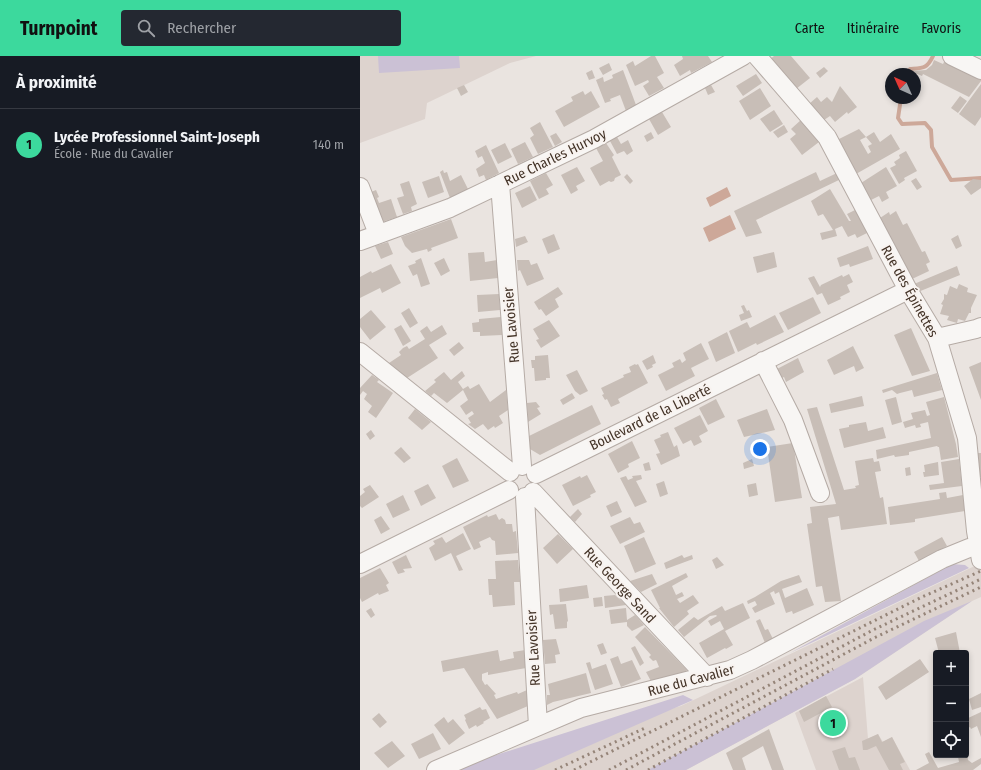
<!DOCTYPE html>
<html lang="fr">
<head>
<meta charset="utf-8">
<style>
	body { margin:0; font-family:"Fira Sans Condensed",sans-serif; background:#242831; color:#f1f3f6 }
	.controls { position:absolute; right:12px; bottom:12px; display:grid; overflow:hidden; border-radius:4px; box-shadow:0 2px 6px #0003 }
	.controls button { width:36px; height:36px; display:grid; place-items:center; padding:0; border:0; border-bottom:1px solid #363941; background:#171b24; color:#f1f3f6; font:20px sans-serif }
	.compass { position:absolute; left:525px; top:12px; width:36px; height:36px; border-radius:50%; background:#171b24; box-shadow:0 2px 6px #0003; rotate:315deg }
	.you { position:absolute; left:400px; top:393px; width:14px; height:14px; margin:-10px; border:3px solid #fff; border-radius:50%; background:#1a73e8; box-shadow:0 0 0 6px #1a73e833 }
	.badge { display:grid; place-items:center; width:26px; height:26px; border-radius:50%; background:#3cd99d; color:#111; font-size:13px; font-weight:700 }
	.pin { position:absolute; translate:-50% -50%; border:2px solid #fff; box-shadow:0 1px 4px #0006 }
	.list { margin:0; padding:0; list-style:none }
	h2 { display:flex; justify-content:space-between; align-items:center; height:52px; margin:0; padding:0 16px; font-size:17px }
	h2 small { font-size:13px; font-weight:400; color:#9ea1a6 }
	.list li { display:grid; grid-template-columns:26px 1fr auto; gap:12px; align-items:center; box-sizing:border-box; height:72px; padding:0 16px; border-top:1px solid #363941 }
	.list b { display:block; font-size:15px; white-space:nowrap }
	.list p { margin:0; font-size:13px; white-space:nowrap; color:#9ea1a6 }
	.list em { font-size:13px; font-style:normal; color:#9ea1a6 }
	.icon { flex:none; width:22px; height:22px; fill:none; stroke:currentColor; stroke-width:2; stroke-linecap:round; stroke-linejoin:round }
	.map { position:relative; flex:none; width:621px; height:714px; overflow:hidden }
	header { display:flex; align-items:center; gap:24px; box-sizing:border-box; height:56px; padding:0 20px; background:#3cd99d; color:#111 }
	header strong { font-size:19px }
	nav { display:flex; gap:22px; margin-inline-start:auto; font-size:14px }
	.search { width:280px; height:36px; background:#242831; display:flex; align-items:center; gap:10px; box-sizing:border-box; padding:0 14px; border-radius:4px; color:#9ea1a6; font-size:15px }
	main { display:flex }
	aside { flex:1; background:#171b24 }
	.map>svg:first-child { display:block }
</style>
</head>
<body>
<header>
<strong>Turnpoint</strong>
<div class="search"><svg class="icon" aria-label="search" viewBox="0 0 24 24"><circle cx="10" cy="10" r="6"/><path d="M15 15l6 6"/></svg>Rechercher</div>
<nav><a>Carte</a><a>Itinéraire</a><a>Favoris</a></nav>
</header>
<main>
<aside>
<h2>À proximité<small></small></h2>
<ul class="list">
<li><span class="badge">1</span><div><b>Lycée Professionnel Saint-Joseph</b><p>École · Rue du Cavalier</p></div><em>140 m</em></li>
</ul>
</aside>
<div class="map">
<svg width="621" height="714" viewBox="0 0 621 714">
	<rect width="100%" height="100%" fill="#eae4e0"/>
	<path fill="#ddd3ce" d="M 0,0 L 176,0 L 150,7 L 67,47 L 65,63 L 0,87 Z
		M 621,507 L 621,541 L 612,545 L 495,623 L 326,714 L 97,714 L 321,650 Z
		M 503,621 L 508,683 L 518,678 L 523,686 L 532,681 L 550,714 L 456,714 L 435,657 Z"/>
	<path fill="#cbc1d5" d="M 18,0 L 99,0 L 100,12 L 19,17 Z
		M 592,508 L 605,509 L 609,512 L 430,597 Z
		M 612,545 L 495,623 L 326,714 L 288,714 L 564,565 Z
		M 323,639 L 333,644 L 174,714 L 97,714 L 111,707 Z"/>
	<path fill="#cda899" d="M 367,131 L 371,140 L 350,151 L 346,142 Z
		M 370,159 L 376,173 L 349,186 L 343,172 Z"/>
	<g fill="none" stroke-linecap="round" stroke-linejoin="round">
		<path stroke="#cda899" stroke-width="4" d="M 546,18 L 550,13 C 563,12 567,13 573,0
			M 541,42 L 538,62 L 542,68 L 565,67 L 571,74 L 572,91 L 591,124 L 621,122"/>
	</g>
	<path fill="#c8beb7" d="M 291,0 L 295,0 L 304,17 L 297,21 L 304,32 L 289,40 L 283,30 L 289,26 L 288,24 L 275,30 L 266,9 L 273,5 L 275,10 Z
		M 322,0 L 348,0 L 352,6 L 331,17 L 330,14 L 320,20 L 314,9 L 323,3 Z
		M 414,0 L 431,0 L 450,22 L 436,33 L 409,4 Z
		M 574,4 L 583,8 L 584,6 L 621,24 L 621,25 L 609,41 L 563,18 L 562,20 L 555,17 L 549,18 L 552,15 L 566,14 L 572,9 Z
		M 249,7 L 252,14 L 243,19 L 239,12 Z
		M 464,11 L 468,15 L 460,22 L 456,17 Z
		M 232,14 L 235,22 L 229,24 L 226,17 Z
		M 263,14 L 276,49 L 266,55 L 260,39 L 250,43 L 251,45 L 245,47 L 236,24 L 243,21 L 244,26 L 253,22 L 252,19 Z
		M 396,18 L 402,27 L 383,40 L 376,30 Z
		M 621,28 L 621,61 L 615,70 L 599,58 Z
		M 104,29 L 108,36 L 101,40 L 97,32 Z
		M 351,29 L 355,36 L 348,39 L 345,32 Z
		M 480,30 L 497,51 L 488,58 L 487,56 L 475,66 L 470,60 L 464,64 L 449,48 L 457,41 L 461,46 L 467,41 L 472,46 Z
		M 400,32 L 411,50 L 390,64 L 379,45 Z
		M 223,35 L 225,39 L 231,35 L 240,51 L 204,71 L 195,55 L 213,45 L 211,41 Z
		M 600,40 L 607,45 L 598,57 L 591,52 Z
		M 414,54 L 423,68 L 410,76 L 400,63 Z
		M 302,56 L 311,71 L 298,79 L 289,63 Z
		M 442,63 L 459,86 L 442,99 L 430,83 L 436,78 L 431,73 Z
		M 180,66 L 193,91 L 178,98 L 170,82 L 174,79 L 170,72 Z
		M 424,69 L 428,76 L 418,82 L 413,76 Z
		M 499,73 L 506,81 L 500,84 L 508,98 L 511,96 L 508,90 L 512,88 L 506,81 L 514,76 L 520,86 L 531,78 L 540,93 L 496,118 L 477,84 Z
		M 291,76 L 294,82 L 287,86 L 284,80 Z
		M 196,77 L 202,86 L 195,90 L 190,80 Z
		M 257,81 L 261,88 L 268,84 L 273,95 L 267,99 L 264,95 L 257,98 L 250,85 Z
		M 165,86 L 173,101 L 158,108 L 151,93 Z
		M 145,87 L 152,101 L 138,108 L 131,94 Z
		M 246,87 L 254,99 L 252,101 L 261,119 L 255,122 L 254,125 L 251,126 L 249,125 L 240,130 L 230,112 L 243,105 L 236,92 Z
		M 126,89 L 139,117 L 126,124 L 124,119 L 119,121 L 116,113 L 125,107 L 122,100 L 118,102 L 115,95 Z
		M 546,95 L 557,115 L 544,122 L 545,124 L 539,128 L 530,112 L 536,109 L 534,106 L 540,102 L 539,99 Z
		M 217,111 L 225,125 L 216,130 L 218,134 L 211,138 L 201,119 Z
		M 526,111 L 537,130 L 526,136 L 529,142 L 522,146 L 519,140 L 511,144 L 501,127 Z
		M 83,114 L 84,117 L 87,116 L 90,125 L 101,119 L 108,133 L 90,142 L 80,116 Z
		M 456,116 L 460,125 L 477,117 L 481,123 L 396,164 L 402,177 L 386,181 L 374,155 Z
		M 186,117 L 193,129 L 186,133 L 189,138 L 179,143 L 170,125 Z
		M 267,118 L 273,125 L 270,128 L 264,121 Z
		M 79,120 L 84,136 L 68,142 L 62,126 Z
		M 556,122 L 562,131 L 557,134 L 551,125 Z
		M 613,123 L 621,124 L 621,132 L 611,139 L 604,130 Z
		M 49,125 L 57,148 L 51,151 L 52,155 L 43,158 L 37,142 L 44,140 L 40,128 Z
		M 170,130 L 177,144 L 162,152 L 155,137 Z
		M 470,133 L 489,165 L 491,165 L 487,158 L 497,153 L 507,172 L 505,173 L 507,177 L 497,182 L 495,178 L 488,181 L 482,170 L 475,173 L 477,180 L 462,184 L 460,177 L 473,174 L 463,158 L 458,160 L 451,145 Z
		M 16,134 L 19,141 L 17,142 L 19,147 L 31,143 L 37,161 L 22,166 L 11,136 Z
		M 536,155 L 543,169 L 547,167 L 562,196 L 565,195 L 570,206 L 566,208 L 569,215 L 552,223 L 520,162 L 529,156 L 530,159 Z
		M 91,163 L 98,182 L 71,192 L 72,194 L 68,196 L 67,193 L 52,197 L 45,190 L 41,181 Z
		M 194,178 L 200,193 L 188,198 L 182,183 Z
		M 598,179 L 602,190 L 596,193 L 591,183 Z
		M 165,180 L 168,186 L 156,191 L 155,183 Z
		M 28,186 L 33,198 L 21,203 L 15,190 Z
		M 508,190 L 513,203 L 490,211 L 489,208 L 480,211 L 477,202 Z
		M 124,196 L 125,206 L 137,204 L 138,222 L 110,225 L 108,197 Z
		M 414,196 L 417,211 L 397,217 L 393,201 Z
		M 61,202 L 70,228 L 61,231 L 57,218 L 53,220 L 48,210 L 56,207 L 55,205 Z
		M 84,202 L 90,215 L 81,220 L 74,207 Z
		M 157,204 L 169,204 L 171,209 L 177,207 L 184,223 L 167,230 L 160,214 L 158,215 Z
		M 31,208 L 41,227 L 22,237 L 20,232 L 0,242 L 0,221 L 11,215 L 12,217 Z
		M 597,210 L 600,219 L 558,236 L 554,228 Z
		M 489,218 L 493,226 L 487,229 L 490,236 L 480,241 L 481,243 L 468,249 L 462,237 L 457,239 L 448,222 L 454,220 L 460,231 L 461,229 L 482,219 L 483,221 Z
		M 599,228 L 608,232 L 607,236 L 617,239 L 611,252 L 611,257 L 609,257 L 605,265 L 598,263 L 597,267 L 587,264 L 589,260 L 580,258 L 583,249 L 581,248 L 584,243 L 584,238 L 587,239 L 590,230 L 597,233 Z
		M 198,231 L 203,238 L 195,243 L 199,251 L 186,260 L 181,253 L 179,254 L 174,246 Z
		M 139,238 L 140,254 L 118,256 L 117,239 Z
		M 453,241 L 461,257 L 428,274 L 419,257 Z
		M 384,249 L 387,255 L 389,254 L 392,261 L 381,265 L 379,259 L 384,257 L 381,250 Z
		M 49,252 L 58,267 L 50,272 L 41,257 Z
		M 11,254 L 26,271 L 10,284 L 0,271 L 0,263 Z
		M 415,259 L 424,276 L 397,289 L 396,287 L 378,296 L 369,275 L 387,266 L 390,272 Z
		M 141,261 L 142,279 L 120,280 L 120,276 L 113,276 L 112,267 L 119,266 L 119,263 Z
		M 189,264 L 200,280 L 181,292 L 176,284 L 179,283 L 173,273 Z
		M 41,269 L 51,285 L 43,290 L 34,273 Z
		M 82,269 L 87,278 L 69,289 L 78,302 L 47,322 L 29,307 L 41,299 L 39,296 L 43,292 L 47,290 L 49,293 L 65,283 L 60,275 L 67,270 L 71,276 Z
		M 551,272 L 570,315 L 552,320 L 534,279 Z
		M 367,276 L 375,297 L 356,306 L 348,286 Z
		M 99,286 L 104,292 L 94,300 L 89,294 Z
		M 341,287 L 349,303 L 331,312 L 335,320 L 306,335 L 298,319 L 314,311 L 312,307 L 320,303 L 322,307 L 326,304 L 323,297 Z
		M 493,290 L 504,312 L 496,316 L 494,310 L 474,319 L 467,304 Z
		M 188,299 L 190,322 L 186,322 L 186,324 L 175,325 L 174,312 L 172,312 L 171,304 L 175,304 L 175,300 Z
		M 293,299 L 296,307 L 292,309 L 293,311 L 287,314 L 282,305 Z
		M 438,302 L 444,316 L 426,326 L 424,321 L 420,323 L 417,313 Z
		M 621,306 L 621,344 L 609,311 Z
		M 275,308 L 276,309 L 278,308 L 288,327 L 258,343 L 260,347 L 251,351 L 247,343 L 245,344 L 242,339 L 244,338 L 241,332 L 264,321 L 263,319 L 271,316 L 269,311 Z
		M 217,314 L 228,335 L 220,339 L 215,335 L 206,319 Z
		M 102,315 L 105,320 L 98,326 L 103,333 L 108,330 L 110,333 L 119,328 L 130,346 L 146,334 L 148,354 L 139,360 L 143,367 L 135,372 L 134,370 L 128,374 L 123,368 L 115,373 L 108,368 L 111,367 L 108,362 L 114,358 L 112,355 L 106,359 L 100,350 L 108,344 L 103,334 L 87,347 L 74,337 L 71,340 L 65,335 L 76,326 L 74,324 L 84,316 L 91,324 Z
		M 577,317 L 582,334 L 554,341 L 552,334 L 540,337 L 537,338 L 532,334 L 523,337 L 522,334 Z
		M 12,319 L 19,324 L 17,326 L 33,337 L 16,362 L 8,356 L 12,350 L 4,343 L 7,338 L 3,335 L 0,339 L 0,332 Z
		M 212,337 L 215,342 L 203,349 L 200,344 Z
		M 502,340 L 504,350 L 471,357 L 469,348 Z
		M 536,341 L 542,366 L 532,369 L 525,344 Z
		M 584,341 L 596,388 L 598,401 L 581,404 L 579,391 L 578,391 L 577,390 L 549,396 L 549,399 L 535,401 L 534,399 L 517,403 L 516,394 L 571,382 L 568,366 L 560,368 L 561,371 L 556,372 L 555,369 L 545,372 L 543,366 L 553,363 L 551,357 L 565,354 L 567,360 L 570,359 L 566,346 Z
		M 356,343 L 365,361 L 348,369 L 339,352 Z
		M 176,346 L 180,351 L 177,352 L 181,358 L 168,366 L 167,347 Z
		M 232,349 L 241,368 L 180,399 L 170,393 L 169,380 Z
		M 457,351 L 484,434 L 496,432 L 495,430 L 499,429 L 495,405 L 513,402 L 514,406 L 519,405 L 521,415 L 515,416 L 520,442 L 523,441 L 527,468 L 481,474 L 479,460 L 468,462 L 481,545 L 465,546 L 462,530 L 456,531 L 447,468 L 452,467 L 450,451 L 476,448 L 447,353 Z
		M 55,353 L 71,366 L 62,374 L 48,362 Z
		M 407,353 L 415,374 L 384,381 L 377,364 Z
		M 340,359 L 348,375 L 339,380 L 342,386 L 334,390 L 331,384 L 323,388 L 314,372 Z
		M 506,366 L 508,375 L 523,371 L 526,382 L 484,392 L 479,373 L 489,371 L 489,369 Z
		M 11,374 L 15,380 L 10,384 L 6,378 Z
		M 308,376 L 314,391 L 317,389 L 320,400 L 301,409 L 296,398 L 300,397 L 294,384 L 301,381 L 300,379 Z
		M 272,385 L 280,402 L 268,408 L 269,411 L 258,417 L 248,398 Z
		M 433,387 L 442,442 L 415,446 L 407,391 Z
		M 41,391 L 51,402 L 44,407 L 34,397 Z
		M 617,397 L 621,397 L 621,421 L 619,421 Z
		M 97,402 L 109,425 L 93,432 L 82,410 Z
		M 392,403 L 394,410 L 384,413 L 383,407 Z
		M 599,403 L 602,430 L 570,434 L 569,429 L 584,427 L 581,406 Z
		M 289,406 L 291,414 L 285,415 L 283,408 Z
		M 578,406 L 579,419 L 564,421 L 563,416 L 565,416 L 564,409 Z
		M 550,411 L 551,419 L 546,420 L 545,412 Z
		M 227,419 L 236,436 L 230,439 L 231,441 L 213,450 L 202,429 L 220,420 L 221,422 Z
		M 281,419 L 282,423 L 276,425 L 287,446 L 275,451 L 260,422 L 266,420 L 268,424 L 273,422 L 272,420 Z
		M 304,425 L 308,438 L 300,441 L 296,428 Z
		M 396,427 L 398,439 L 389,441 L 387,429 Z
		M 68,428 L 76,442 L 61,450 L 54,435 Z
		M 10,429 L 19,441 L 2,452 L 0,450 L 0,440 L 5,436 L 3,433 Z
		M 586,436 L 587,442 L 603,439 L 605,455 L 555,463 L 555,466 L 530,469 L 528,451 L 580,443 L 579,437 Z
		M 43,439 L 50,454 L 33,462 L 26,448 Z
		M 257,445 L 262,456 L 251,461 L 246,450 Z
		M 218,453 L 222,458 L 215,466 L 210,461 Z
		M 136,458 L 139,464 L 142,462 L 145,464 L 146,468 L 152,468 L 153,476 L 156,475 L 158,497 L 136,499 L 135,485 L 132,484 L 130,481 L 119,486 L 121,491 L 114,494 L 103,471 L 127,459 L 128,461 Z
		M 21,460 L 30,473 L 21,478 L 14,464 Z
		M 270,461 L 274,468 L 280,466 L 285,476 L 260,488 L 250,470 Z
		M 103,477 L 111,493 L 96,500 L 103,514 L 99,515 L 91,497 L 75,505 L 69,492 L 75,488 L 73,485 L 82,481 L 86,487 Z
		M 198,478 L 213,493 L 197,508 L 183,492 Z
		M 284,481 L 296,508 L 275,517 L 264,490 Z
		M 582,481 L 587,490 L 559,505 L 554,496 Z
		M 46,499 L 52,512 L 43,513 L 45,516 L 38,518 L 32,506 Z
		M 322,499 L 324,502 L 332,499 L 333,503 L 306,513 L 304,507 Z
		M 357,501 L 364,509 L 356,513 L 352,504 Z
		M 158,504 L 160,526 L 154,526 L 155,549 L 133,551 L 132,539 L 129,539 L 128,523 L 136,523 L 135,505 Z
		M 20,512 L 29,527 L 26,529 L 29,535 L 19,539 L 18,537 L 2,546 L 0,542 L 0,522 Z
		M 326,517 L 328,521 L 312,530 L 316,539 L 322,536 L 324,540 L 317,543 L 320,547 L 333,539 L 339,547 L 327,555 L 329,558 L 314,571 L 299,552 L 300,552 L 291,534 Z
		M 292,518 L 297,528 L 281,536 L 270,525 Z
		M 439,519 L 442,526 L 422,533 L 425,542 L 447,532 L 454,549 L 433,558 L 432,555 L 426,557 L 419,536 L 415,538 L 414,535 L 410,537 L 415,548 L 395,557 L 392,552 L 397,549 L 395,545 L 388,548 L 387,545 L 395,541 L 421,525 Z
		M 227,529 L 229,542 L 200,546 L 199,533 Z
		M 255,539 L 266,549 L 245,552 L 244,540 Z
		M 242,541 L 243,550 L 234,551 L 233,542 Z
		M 383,547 L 390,562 L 365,575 L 373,589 L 366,593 L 365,592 L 347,602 L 339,587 L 364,573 L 360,565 L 351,570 L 348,565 L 357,560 L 356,559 L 350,560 L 324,581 L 318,574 L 334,561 L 338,564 L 362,550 L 365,555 Z
		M 206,548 L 208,565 L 207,566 L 207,572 L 195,573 L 193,558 L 190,559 L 189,549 Z
		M 11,552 L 15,559 L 11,562 L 6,555 Z
		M 266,552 L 267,564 L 275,559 L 284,569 L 272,575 L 267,570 L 267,566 L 251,568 L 249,554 Z
		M 400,563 L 405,574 L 408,573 L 413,583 L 405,587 L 396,565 Z
		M 285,571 L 327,614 L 325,618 L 292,627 L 286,616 L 299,611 L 297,606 L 296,604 L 293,605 L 289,601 L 291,599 L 275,581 Z
		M 596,576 L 600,597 L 579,597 L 575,582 Z
		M 196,583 L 200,598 L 195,599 L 196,607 L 185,608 L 183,584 Z
		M 243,587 L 247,597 L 241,599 L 237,589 Z
		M 275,590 L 284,607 L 280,610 L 271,592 Z
		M 138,594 L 140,605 L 154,602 L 153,596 L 165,594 L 166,612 L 128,619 L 128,616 L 122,618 L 122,624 L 125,629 L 127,628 L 136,638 L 134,639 L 136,643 L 157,636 L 158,638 L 167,634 L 168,650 L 137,663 L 104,612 L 83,616 L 81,605 Z
		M 258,600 L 261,608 L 272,604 L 281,623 L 261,631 L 250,603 Z
		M 560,603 L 569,616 L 526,644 L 518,631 Z
		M 230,606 L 232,613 L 246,608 L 253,628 L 235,634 L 226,607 Z
		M 226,617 L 231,637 L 193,646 L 187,649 L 187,639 L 190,639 L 188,628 Z
		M 621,637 L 621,651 L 612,654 L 609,643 Z
		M 466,640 L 472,651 L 444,666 L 439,655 Z
		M 120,651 L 122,654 L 126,653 L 130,662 L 123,666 L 124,667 L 117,671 L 116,669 L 109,673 L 105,664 L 106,663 L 104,659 Z
		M 621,656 L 621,681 L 617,670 L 611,673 L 610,671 L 606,673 L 606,663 Z
		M 19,657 L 27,666 L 20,672 L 12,663 Z
		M 84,661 L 88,667 L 93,663 L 105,677 L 89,689 L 74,669 Z
		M 409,673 L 424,714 L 412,714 L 403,690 L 382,702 L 386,714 L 373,714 L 366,697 Z
		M 73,677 L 81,693 L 59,703 L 51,688 Z
		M 518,678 L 522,686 L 532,681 L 545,706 L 540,708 L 543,714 L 529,714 L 516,690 L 507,694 L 503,694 L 502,685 Z
		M 32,685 L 45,700 L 28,712 L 14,697 Z
		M 485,691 L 489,702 L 495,701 L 500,714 L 479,714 L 472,695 Z
		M 569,696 L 578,712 L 599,706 L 598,701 L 604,699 L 607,699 L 608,704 L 612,707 L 621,702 L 621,708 L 613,714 L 556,714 L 569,707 L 565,698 Z"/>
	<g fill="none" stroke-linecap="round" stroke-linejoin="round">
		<defs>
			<path id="minor" d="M 397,0 L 467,81 L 548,234 L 577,282 L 607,382 L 616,475 L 621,504
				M 592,0 L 621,14
				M 140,128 L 162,410
				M 0,131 L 18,178
				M 0,185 L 90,152 L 234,83 L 383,0
				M 577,282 L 616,273 L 621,271
				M 0,296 L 150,416
				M 403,305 L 433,364 L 460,437
				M 176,418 L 548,234
				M 173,436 L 347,621
				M 165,441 L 178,670
				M 0,508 L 149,434
				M 76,714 L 221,652 L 370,614 L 392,604 L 582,503 L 609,492 L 618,490"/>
		</defs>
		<use href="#minor" stroke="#b5aba5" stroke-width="20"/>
		<use href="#minor" stroke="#f8f6f4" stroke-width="18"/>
		<path stroke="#958478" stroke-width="3" stroke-dasharray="2 4" stroke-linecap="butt" d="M 195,714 L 285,672
			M 214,714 L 562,541 L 621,515
			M 249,714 L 513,574 L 621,523
			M 266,714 L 516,581 L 621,531
			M 288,714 L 473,613"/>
	</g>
	<g text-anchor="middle" stroke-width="4" stroke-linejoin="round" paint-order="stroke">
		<g font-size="14" fill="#433327" stroke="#f8f3f0">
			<text transform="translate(195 101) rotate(-26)" y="5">Rue Charles Hurvoy</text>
			<text transform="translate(550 235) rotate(61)" y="5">Rue des Épinettes</text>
			<text transform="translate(151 269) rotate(-95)" y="5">Rue Lavoisier</text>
			<text transform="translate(290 361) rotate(-26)" y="5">Boulevard de la Liberté</text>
			<text transform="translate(260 529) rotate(47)" y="5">Rue George Sand</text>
			<text transform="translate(173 592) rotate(-93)" y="5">Rue Lavoisier</text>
			<text transform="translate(331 624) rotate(-15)" y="5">Rue du Cavalier</text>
		</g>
	</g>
</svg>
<div class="controls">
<button>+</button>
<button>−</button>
<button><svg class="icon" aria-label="locate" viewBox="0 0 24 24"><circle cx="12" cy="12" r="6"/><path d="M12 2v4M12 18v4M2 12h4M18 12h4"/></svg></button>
</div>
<svg class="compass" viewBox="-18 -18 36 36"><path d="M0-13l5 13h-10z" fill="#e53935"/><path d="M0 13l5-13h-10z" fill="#9ea1a6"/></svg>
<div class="you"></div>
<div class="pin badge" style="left:473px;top:667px">1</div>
</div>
</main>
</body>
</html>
